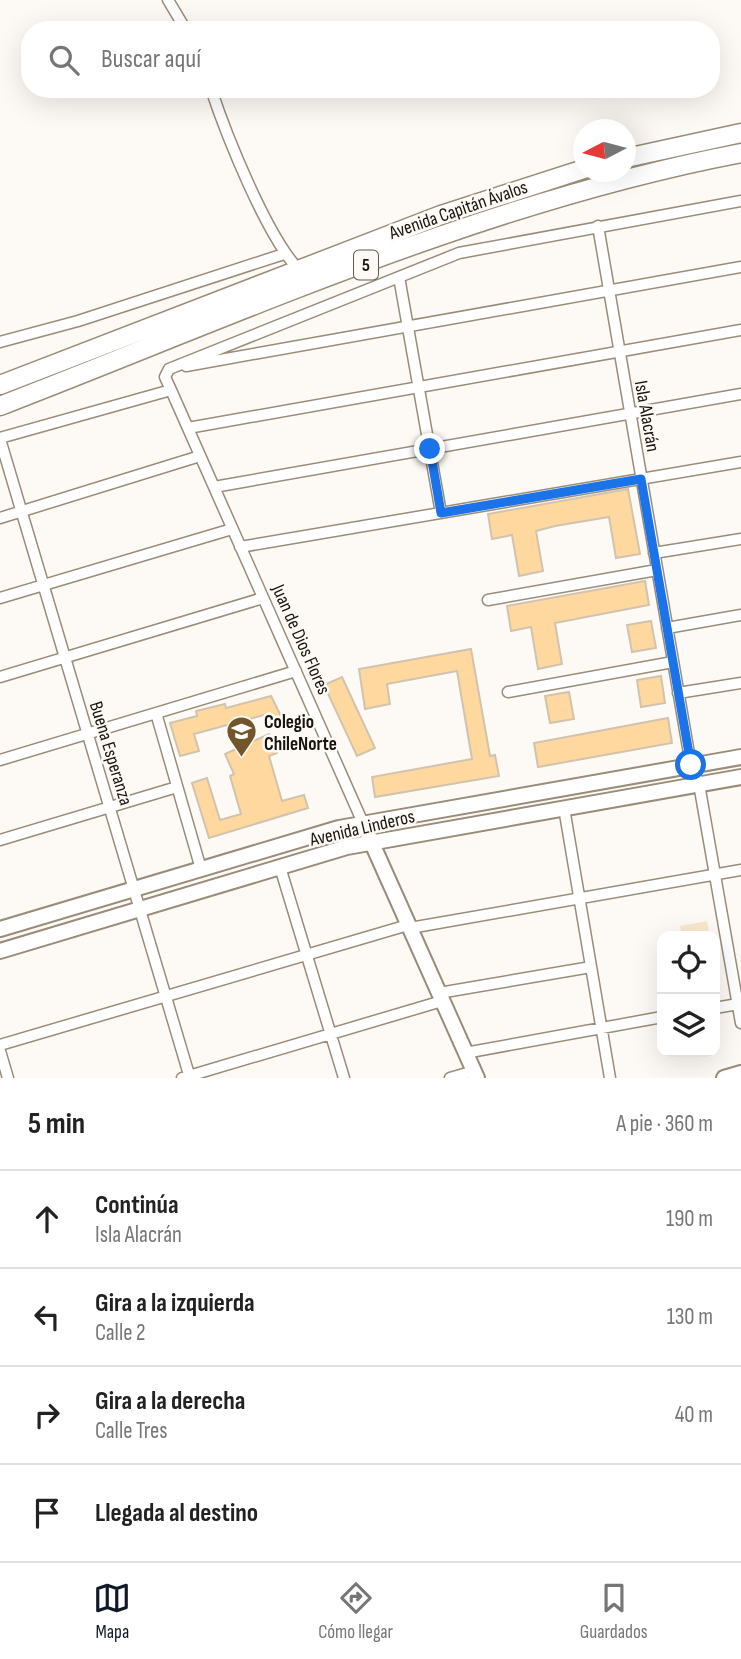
<!DOCTYPE html>
<html lang="es">
<head>
<meta charset="utf-8">
<style>
	body { margin:0; font-family:"Sofia Sans Condensed",sans-serif; background:#f6f6f6; color:#222 }
	.controls { position:absolute; right:21px; bottom:21px; display:grid; overflow:hidden; border-radius:14px; box-shadow:0 7px 28px #0002 }
	.controls button { width:63px; height:63px; display:grid; place-items:center; padding:0; border:0; border-bottom:2px solid #e0e0e0; background:#fff; color:#222; font:35px sans-serif }
	.compass { position:absolute; left:573px; top:119px; width:63px; height:63px; border-radius:50%; background:#fff; box-shadow:0 7px 28px #0002; rotate:264deg }
	.stop { position:absolute; width:21px; height:21px; margin:-16px; border:5px solid #1a73e8; border-radius:50%; background:#fff }
	.stop.end { background:#1a73e8; border-color:#fff; box-shadow:0 2px 7px #0008 }
	.list { margin:0; padding:0; list-style:none }
	h2 { display:flex; justify-content:space-between; align-items:center; height:91px; margin:0; padding:0 28px; font-size:30px }
	h2 small { font-size:23px; font-weight:400; color:#767676 }
	.list li { display:grid; grid-template-columns:46px 1fr auto; gap:21px; align-items:center; box-sizing:border-box; height:98px; padding:0 28px; border-top:2px solid #e0e0e0 }
	.list b { display:block; font-size:26px; white-space:nowrap }
	.list p { margin:0; font-size:23px; white-space:nowrap; color:#767676 }
	.list em { font-size:23px; font-style:normal; color:#767676 }
	.icon { flex:none; width:38px; height:38px; fill:none; stroke:currentColor; stroke-width:2; stroke-linecap:round; stroke-linejoin:round }
	.map { position:relative; flex:none; width:741px; height:1078px; overflow:hidden }
	.search { position:absolute; background:#fff; box-shadow:0 7px 28px #0002; left:21px; right:21px; top:21px; height:77px; display:flex; align-items:center; gap:18px; box-sizing:border-box; padding:0 24px; border-radius:28px; color:#767676; font-size:26px }
	.sheet { height:483px; background:#fff }
	nav { display:flex; justify-content:space-around; align-items:center; box-sizing:border-box; height:98px; border-top:2px solid #e0e0e0; background:#fff; font-size:19px; color:#767676 }
	nav a { display:grid; justify-items:center; gap:4px }
	nav .on { color:#111827 }
	.map>svg:first-child { display:block }
</style>
</head>
<body>
<div class="map">
<svg width="741" height="1078" viewBox="0 0 741 1078">
	<rect width="100%" height="100%" fill="#fdfaf6"/>
	<path fill="#fae8ce" d="M 707,921 L 710,936 L 682,936 L 680,926 Z"/>
	<path fill="#fed89e" stroke="#d1c3ae" stroke-width="2" d="M 628,489 L 640,554 L 616,558 L 609,517 L 555,526 L 536,531 L 543,571 L 519,576 L 512,535 L 492,539 L 488,514 Z
		M 645,581 L 649,605 L 555,623 L 562,664 L 538,669 L 531,627 L 511,631 L 507,606 Z
		M 651,621 L 656,648 L 632,652 L 627,625 Z
		M 471,649 L 490,756 L 495,755 L 499,776 L 375,797 L 372,777 L 472,759 L 457,671 L 387,684 L 390,704 L 365,709 L 359,669 Z
		M 661,676 L 665,703 L 641,707 L 637,680 Z
		M 342,677 L 375,748 L 357,756 L 324,685 Z
		M 569,692 L 574,719 L 550,723 L 545,696 Z
		M 271,696 L 281,716 L 267,722 L 264,715 L 194,734 L 199,751 L 180,756 L 170,723 L 197,716 L 196,711 L 225,704 L 226,708 Z
		M 668,718 L 672,743 L 538,767 L 534,743 Z
		M 269,734 L 277,753 L 269,756 L 282,801 L 304,795 L 308,808 L 209,838 L 192,783 L 207,778 L 220,820 L 241,814 L 230,776 L 234,774 L 225,754 Z"/>
	<g fill="none" stroke-linecap="round" stroke-linejoin="round">
		<defs>
			<path id="street" d="M 168,0 L 186,30
				M 211,89 C 227,137 266,234 298,269
				M 598,226 L 691,765 L 699,784 L 741,1023
				M 399,277 L 441,513
				M 0,342 L 78,321 L 284,254
				M 186,366 L 741,267
				M 169,369 L 459,253 L 741,201
				M 169,369 L 165,377 L 171,390 L 363,823
				M 188,428 L 741,330
				M 0,438 L 171,390
				M 0,439 L 190,1078
				M 214,487 L 741,394
				M 0,518 L 200,456
				M 240,547 L 741,462
				M 654,553 L 741,539
				M 0,598 L 232,529
				M 488,600 L 657,570
				M 667,628 L 741,615
				M 0,677 L 263,598
				M 508,692 L 673,662
				M 678,693 L 741,683
				M 156,713 L 201,869
				M 0,760 L 296,671
				M 564,808 L 610,1078
				M 0,840 L 177,787
				M 280,867 L 344,1078
				M 410,928 L 741,870
				M 439,993 L 591,967
				M 715,1008 L 738,1004
				M 0,1045 L 408,925
				M 0,1051 L 8,1078
				M 465,1053 L 662,1017
				M 182,1078 L 442,1001
				M 450,1078 L 474,1071"/>
			<path id="secondary" d="M 363,823 L 477,1078
				M 0,929 L 339,828 L 741,757
				M 0,951 L 347,847 L 741,777
				M 724,1078 L 741,1073"/>
			<path id="highway" d="M 626,158 L 741,133
				M 0,385 L 441,215 L 584,169
				M 0,406 C 243,312 484,202 741,153"/>
		</defs>
		<use href="#street" stroke="#998c78" stroke-width="13"/>
		<use href="#secondary" stroke="#998c78" stroke-width="18"/>
		<use href="#highway" stroke="#998c78" stroke-width="21"/>
		<use href="#street" stroke="#fff" stroke-width="10"/>
		<use href="#secondary" stroke="#fff" stroke-width="14"/>
		<use href="#highway" stroke="#fff" stroke-width="18"/>
	</g>
	<g fill="none" stroke-linecap="round" stroke-linejoin="round">
		<path stroke="#1a73e8" stroke-width="9" d="M 430,449 L 441,513 L 641,479 L 691,765"/>
	</g>
	<defs>
		<symbol id="school-pin" viewBox="-11 -11 22 30"><path d="M0 17L-7.5 6A9.5 9.5 0 1 1 7.5 6Z" fill="#725629" stroke="#fdfaf6"/><path d="M0-5L7-2L0 1L-7-2ZM-4 1L0 2.5L4 1V4Q0 6-4 4Z" fill="#fff"/></symbol>
	</defs>
	<g fill-rule="evenodd">
		<use href="#school-pin" x="224" y="714" width="35" height="47"/>
	</g>
	<g text-anchor="middle" stroke-width="5" stroke-linejoin="round" paint-order="stroke">
		<rect fill="#fdfaf6" stroke="#5d5852" stroke-width="2" x="354" y="250.5" width="24" height="29" rx="5"/>
		<g font-size="18" font-weight="bold" fill="#18130c">
			<text x="366" y="271">5</text>
		</g>
		<g font-size="19" fill="#18130c" stroke="#fdfaf6">
			<text transform="translate(458 209) rotate(-19)" y="7">Avenida Capitán Ávalos</text>
			<text transform="translate(648 416) rotate(80)" y="7">Isla Alacrán</text>
			<text transform="translate(302 639) rotate(66)" y="7">Juan de Dios Flores</text>
			<text transform="translate(112 753) rotate(73)" y="7">Buena Esperanza</text>
			<text transform="translate(362 827) rotate(-13)" y="7">Avenida Linderos</text>
		</g>
		<g font-size="19" font-weight="bold" fill="#18130c" stroke="#fdfaf6" text-anchor="start">
			<text x="264" y="728">Colegio<tspan x="264" dy="22">ChileNorte</tspan></text>
		</g>
	</g>
</svg>
<div class="controls">
<button><svg class="icon" aria-label="locate" viewBox="0 0 24 24"><circle cx="12" cy="12" r="6"/><path d="M12 2v4M12 18v4M2 12h4M18 12h4"/></svg></button>
<button><svg class="icon" aria-label="layers" viewBox="0 0 24 24"><path d="M12 4l9 5-9 5-9-5zM3 14l9 5 9-5"/></svg></button>
</div>
<svg class="compass" viewBox="-18 -18 36 36"><path d="M0-13l5 13h-10z" fill="#e53935"/><path d="M0 13l5-13h-10z" fill="#767676"/></svg>
<div class="stop" style="left:691px;top:765px"></div>
<div class="stop end" style="left:430px;top:449px"></div>
<div class="search"><svg class="icon" aria-label="search" viewBox="0 0 24 24"><circle cx="10" cy="10" r="6"/><path d="M15 15l6 6"/></svg>Buscar aquí</div>
</div>
<section class="sheet">
<h2>5 min<small>A pie · 360 m</small></h2>
<ul class="list">
<li><svg class="icon" aria-label="ahead" viewBox="0 0 24 24"><path d="M12 20V5M6 11l6-6 6 6"/></svg><div><b>Continúa</b><p>Isla Alacrán</p></div><em>190 m</em></li>
<li><svg class="icon" aria-label="left" viewBox="0 0 24 24"><path d="M17 20v-9H6M10 6l-5 5 5 5"/></svg><div><b>Gira a la izquierda</b><p>Calle 2</p></div><em>130 m</em></li>
<li><svg class="icon" aria-label="right" viewBox="0 0 24 24"><path d="M7 20v-9h11M14 6l5 5-5 5"/></svg><div><b>Gira a la derecha</b><p>Calle Tres</p></div><em>40 m</em></li>
<li><svg class="icon" aria-label="arrive" viewBox="0 0 24 24"><path d="M6 21V4h12l-3 4 3 4H6"/></svg><div><b>Llegada al destino</b></div></li>
</ul>
</section>
<nav>
<a class="on"><svg class="icon" aria-label="map" viewBox="0 0 24 24"><path d="M3 6l6-2 6 2 6-2v14l-6 2-6-2-6 2zM9 4v14M15 6v14"/></svg>Mapa</a>
<a><svg class="icon" aria-label="directions" viewBox="0 0 24 24"><path d="M12 3l9 9-9 9-9-9zM9 14v-3h6M13 9l2 2-2 2"/></svg>Cómo llegar</a>
<a><svg class="icon" aria-label="saved" viewBox="0 0 24 24"><path d="M7 4h10v16l-5-4-5 4z"/></svg>Guardados</a>
</nav>
</body>
</html>
